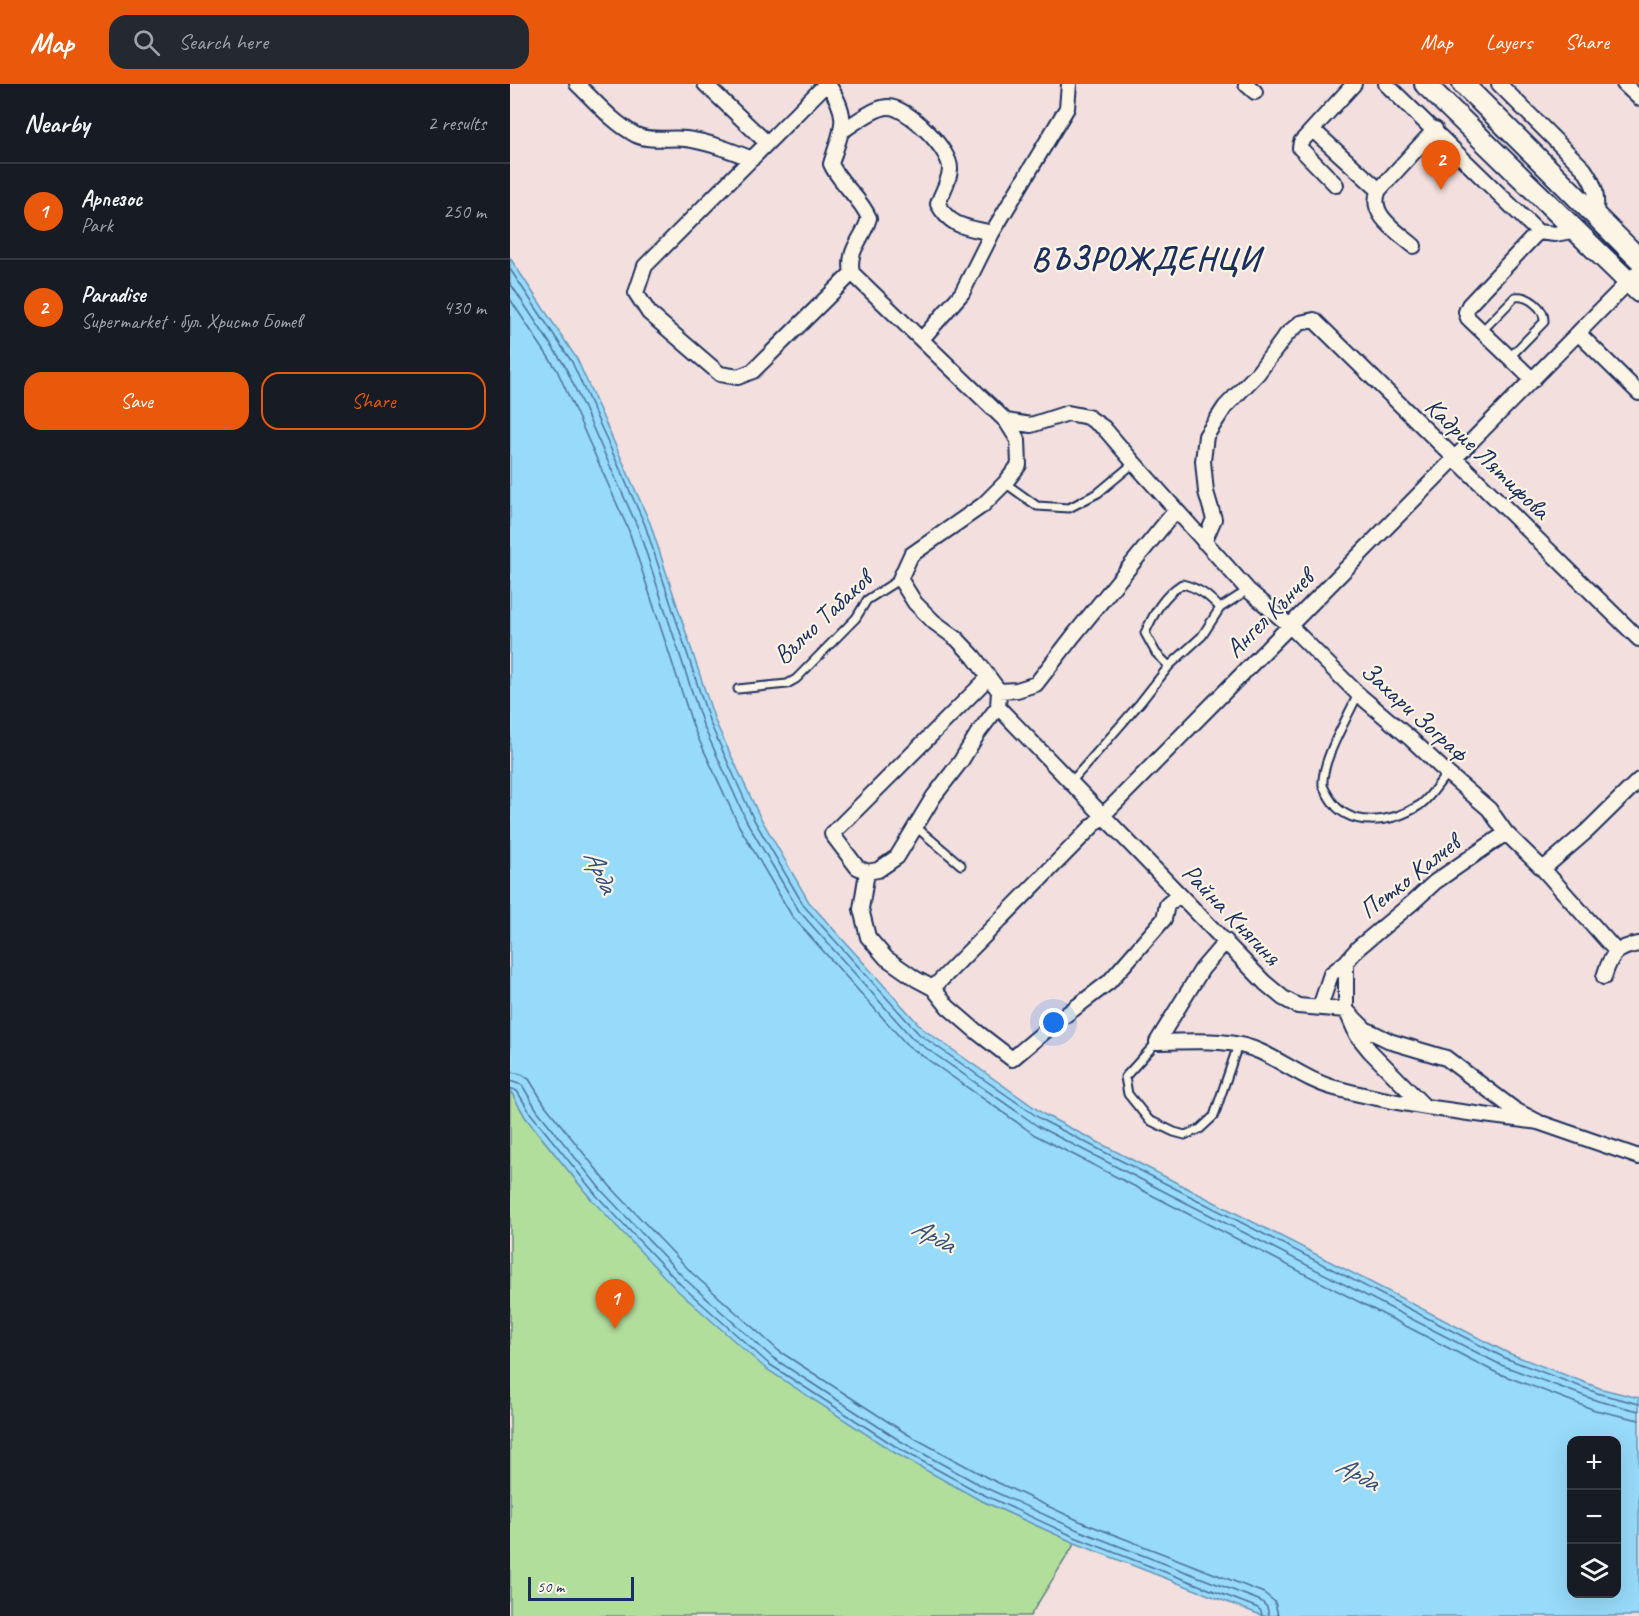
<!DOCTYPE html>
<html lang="en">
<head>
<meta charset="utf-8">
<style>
	body { margin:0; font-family:Caveat,sans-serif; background:#242831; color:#f1f3f6 }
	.controls { position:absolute; right:18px; bottom:18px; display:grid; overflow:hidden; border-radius:12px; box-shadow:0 6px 24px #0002 }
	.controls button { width:54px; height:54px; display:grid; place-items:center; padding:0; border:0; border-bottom:2px solid #363941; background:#171b24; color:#f1f3f6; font:30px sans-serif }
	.scale { position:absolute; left:18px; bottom:15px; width:106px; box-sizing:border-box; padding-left:6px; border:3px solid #1b2f5e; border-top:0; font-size:16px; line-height:21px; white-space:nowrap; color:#1b2f5e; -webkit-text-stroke:4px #fcf5e5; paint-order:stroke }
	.you { position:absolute; left:544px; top:939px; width:21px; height:21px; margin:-15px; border:4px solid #fff; border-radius:50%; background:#1a73e8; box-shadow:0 0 0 9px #1a73e833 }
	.badge { display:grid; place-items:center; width:39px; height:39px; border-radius:50%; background:#ea580c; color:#fff; font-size:20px; font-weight:700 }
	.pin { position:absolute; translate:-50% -50px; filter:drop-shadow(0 2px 3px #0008) }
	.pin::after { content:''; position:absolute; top:32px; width:21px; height:18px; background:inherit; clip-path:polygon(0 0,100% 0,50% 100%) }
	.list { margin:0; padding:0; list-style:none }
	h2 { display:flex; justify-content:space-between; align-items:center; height:78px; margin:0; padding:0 24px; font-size:26px }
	h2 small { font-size:20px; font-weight:400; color:#9ea1a6 }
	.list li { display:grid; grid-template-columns:39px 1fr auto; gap:18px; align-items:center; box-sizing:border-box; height:96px; padding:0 24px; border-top:2px solid #363941 }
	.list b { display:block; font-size:22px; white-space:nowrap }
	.list p { margin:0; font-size:20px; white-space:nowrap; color:#9ea1a6 }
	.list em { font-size:20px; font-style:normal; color:#9ea1a6 }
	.actions { display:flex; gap:12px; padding:18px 24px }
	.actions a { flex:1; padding:14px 0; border:2px solid #ea580c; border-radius:18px; text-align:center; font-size:21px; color:#ea580c }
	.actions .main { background:#ea580c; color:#fff }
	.icon { flex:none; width:33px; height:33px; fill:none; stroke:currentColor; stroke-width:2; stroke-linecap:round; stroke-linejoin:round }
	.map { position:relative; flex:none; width:1129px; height:1532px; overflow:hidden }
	header { display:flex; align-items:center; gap:36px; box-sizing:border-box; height:84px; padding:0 30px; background:#ea580c; color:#fff }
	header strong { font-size:28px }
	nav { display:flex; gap:33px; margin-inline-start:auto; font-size:21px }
	.search { width:420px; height:54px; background:#242831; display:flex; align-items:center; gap:15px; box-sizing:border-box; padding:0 21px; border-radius:18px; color:#9ea1a6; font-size:22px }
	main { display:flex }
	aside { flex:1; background:#171b24 }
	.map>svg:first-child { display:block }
</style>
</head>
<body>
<header>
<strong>Map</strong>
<div class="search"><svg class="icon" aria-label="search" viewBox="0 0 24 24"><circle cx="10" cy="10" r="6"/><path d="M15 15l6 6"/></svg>Search here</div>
<nav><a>Map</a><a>Layers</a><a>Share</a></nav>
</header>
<main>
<aside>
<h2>Nearby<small>2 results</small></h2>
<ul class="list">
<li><span class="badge">1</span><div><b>Арпезос</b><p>Park</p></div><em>250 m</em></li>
<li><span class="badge">2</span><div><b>Paradise</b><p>Supermarket · бул. Христо Ботев</p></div><em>430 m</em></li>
</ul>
<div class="actions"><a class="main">Save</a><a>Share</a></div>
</aside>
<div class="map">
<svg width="1129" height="1532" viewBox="0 0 1129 1532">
	<rect width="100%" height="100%" fill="#f2dfde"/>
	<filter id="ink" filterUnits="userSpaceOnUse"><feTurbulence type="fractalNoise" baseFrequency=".0167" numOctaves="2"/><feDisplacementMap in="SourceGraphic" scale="12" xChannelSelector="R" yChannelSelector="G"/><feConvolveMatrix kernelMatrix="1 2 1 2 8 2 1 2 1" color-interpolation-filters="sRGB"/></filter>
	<g filter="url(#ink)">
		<path fill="#b2de9c" stroke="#66867d" stroke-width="1.5" d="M 0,1006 L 16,1034 L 82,1116 L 468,1415 L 565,1459 L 520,1532 L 0,1532 Z"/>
		<path fill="#97daf9" stroke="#6596bb" stroke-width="1.5" fill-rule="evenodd" d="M 0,174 L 67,275 L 140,439 L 205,637 L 249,731 L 299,818 L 413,945 L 535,1031 L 998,1269 L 1092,1305 L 1129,1314 L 1129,1532 L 753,1532 L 565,1459 L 468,1415 L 385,1369 L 255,1284 L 167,1206 L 82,1116 L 16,1034 L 0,1006 ZM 1062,1356 L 1106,1356 L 1106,1510 L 1062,1510 Z"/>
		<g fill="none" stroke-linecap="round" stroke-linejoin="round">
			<path stroke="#4d739c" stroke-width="1.5" d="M 0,185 L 62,278 L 135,441 L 200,639 L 243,734 L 294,822 L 409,950 L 532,1036 L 995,1274 L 1090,1310 L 1129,1320
				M 0,199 L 55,282 L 128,444 L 193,641 L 237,738 L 289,827 L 403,955 L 529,1043 L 991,1281 L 1088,1317 L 1129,1327
				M 0,215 L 47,286 L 119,447 L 184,645 L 229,742 L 282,832 L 397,961 L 525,1051 L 987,1289 L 1085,1326 L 1129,1336
				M 0,988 L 11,990 L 19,995 L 35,1021 L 99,1101 L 182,1189 L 269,1267 L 397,1350 L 478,1394 L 574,1439 L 754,1509 L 765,1518 L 768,1532
				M 0,997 L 12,1001 L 27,1026 L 92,1107 L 176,1196 L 263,1274 L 392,1358 L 474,1403 L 570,1447 L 751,1517 L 757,1523 L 759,1532
				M 0,1004 L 7,1007 L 21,1030 L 87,1112 L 171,1201 L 259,1280 L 388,1364 L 470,1409 L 567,1454 L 748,1524 L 751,1527 L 752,1532"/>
			<defs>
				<path id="lane" d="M 971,248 L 1005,213 C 1018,211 1035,224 1034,238 L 999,274
					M 495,399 L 527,422 L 559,424 L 588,409 L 624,379
					M 659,582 L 646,569 L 635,549 C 644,529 653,512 672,500 C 689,504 699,512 710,524
					M 228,605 L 277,600 L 286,595 L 346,534 L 357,516 L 390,495
					M 848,610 C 838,633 811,677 813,701 C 814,705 817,709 819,713 C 838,746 882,739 910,721 C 920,714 929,699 937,689
					M 561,698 L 630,619 L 659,582 L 692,552 L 710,524 L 738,506
					M 406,743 L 451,781
					M 647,958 L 615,993 L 618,1010 L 639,1036 L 664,1048 L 675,1051 L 690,1045 L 704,1032 L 728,961"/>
				<path id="street" d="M 67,0 C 85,17 103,39 126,51 C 141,58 160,53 176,55 C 199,58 220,66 242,75
					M 195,0 L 257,59
					M 316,0 L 135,182 L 126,209 L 139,229 L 210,290 L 228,293 L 243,287 L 342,189
					M 318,0 C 341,35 332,43 321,80 C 330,100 350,113 359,134 C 353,156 337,165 342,189 L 496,337 L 508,356 L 509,381 L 495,399 L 473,421 L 401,471 L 390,495 L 405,519 L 424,538 L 447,555 L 464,573 L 489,607 L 488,623 L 755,899 L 773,914 L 788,922 L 836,926 L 847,951 L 860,967 L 914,1022
					M 736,0 L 745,8
					M 876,0 L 1028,148 L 1045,150 L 1067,146
					M 989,0 L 1074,85 C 1086,102 1087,110 1086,131
					M 1114,0 L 1129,14
					M 803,46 L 869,106
					M 332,47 C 343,40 364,24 377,23 C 396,21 441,66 440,85 C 440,96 431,110 428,120 C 441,144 457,143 482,149
					M 826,101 L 790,64 L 791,58 L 844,0
					M 904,162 C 888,148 857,130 869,106 L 925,45
					M 1068,249 L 1129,309
					M 412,255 L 452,209 L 482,149 L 557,24 L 559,0
					M 1023,296 L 958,234 L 956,228 L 959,221 L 1028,148
					M 496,337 L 521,341 L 558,329 L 578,333 L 594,344 L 624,379 L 738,506 L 780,542 L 848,610 L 901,655 L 937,689 L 979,725 L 996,749 L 1033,785 L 1106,867
					M 694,458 L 704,435 L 696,408 L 693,377 L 696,352 L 715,323 L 748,289 L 777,250 L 790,239 L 804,236 L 1129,555
					M 478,594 L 322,750 L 347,783 L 357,788 L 368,786 L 387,773 L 424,712 L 451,677 L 468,649 L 488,623
					M 489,607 L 507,606 L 526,600 L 564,551 L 666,426
					M 1033,785 L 1077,747 L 1129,696
					M 357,788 L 351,825 L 358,853 L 376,874 L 406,895 L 423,904 L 438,923 L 467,948 L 502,975 L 540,943 L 599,898 L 654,835 L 657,821 L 669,811
					M 836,878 L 836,926 L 855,945 L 882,958 L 936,974 L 1005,1026 L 1028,1038 L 1129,1073
					M 1094,893 C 1100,872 1106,863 1129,860
					M 423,904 L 1129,187
					M 810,923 L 821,890 L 836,878 L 848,864 L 902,819 L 925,798 L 996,749
					M 647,958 C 680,958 719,953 751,968 C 775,979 798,997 825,1004 C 891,1022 960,1029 1028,1038
					M 647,958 L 692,885 L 716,857"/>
				<path id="secondary" d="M 915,0 L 1129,208
					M 953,0 L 1129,175"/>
			</defs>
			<use href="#lane" stroke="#1b2f5e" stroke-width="11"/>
			<use href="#street" stroke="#1b2f5e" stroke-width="18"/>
			<use href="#secondary" stroke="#1b2f5e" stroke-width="24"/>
			<use href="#lane" stroke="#fcf5e5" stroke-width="7"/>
			<use href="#street" stroke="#fcf5e5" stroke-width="14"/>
			<use href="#secondary" stroke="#fcf5e5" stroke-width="20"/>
		</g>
	</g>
	<g text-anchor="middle" stroke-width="4.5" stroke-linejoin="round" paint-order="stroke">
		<g font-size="26" fill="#1b2f5e" stroke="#fcf5e5">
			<text transform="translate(978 374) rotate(44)" y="9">Кадрие Лятифова</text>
			<text transform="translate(759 529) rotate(-45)" y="9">Ангел Кънчев</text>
			<text transform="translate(312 533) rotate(-43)" y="9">Вълчо Табаков</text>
			<text transform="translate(905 627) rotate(42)" y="9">Захари Зограф</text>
			<text transform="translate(899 792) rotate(-38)" y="9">Петко Калчев</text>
			<text transform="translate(722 830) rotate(46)" y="9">Райна Княгиня</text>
		</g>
		<g font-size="27" font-style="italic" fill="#34517d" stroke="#fcf5e5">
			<text transform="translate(91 787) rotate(65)" y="9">Арда</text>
			<text transform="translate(424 1151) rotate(29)" y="9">Арда</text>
			<text transform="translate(848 1389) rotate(29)" y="9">Арда</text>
		</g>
		<g font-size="32" font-weight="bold" letter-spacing="1.5" fill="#1b2f5e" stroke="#fcf5e5">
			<text x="636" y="185">ВЪЗРОЖДЕНЦИ</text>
		</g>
	</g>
</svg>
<div class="controls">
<button>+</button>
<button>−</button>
<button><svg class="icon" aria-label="layers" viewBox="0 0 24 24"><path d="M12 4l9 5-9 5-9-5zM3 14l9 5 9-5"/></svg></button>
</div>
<div class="scale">50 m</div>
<div class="you"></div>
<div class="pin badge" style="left:105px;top:1245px">1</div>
<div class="pin badge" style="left:931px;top:106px">2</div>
</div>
</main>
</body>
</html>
